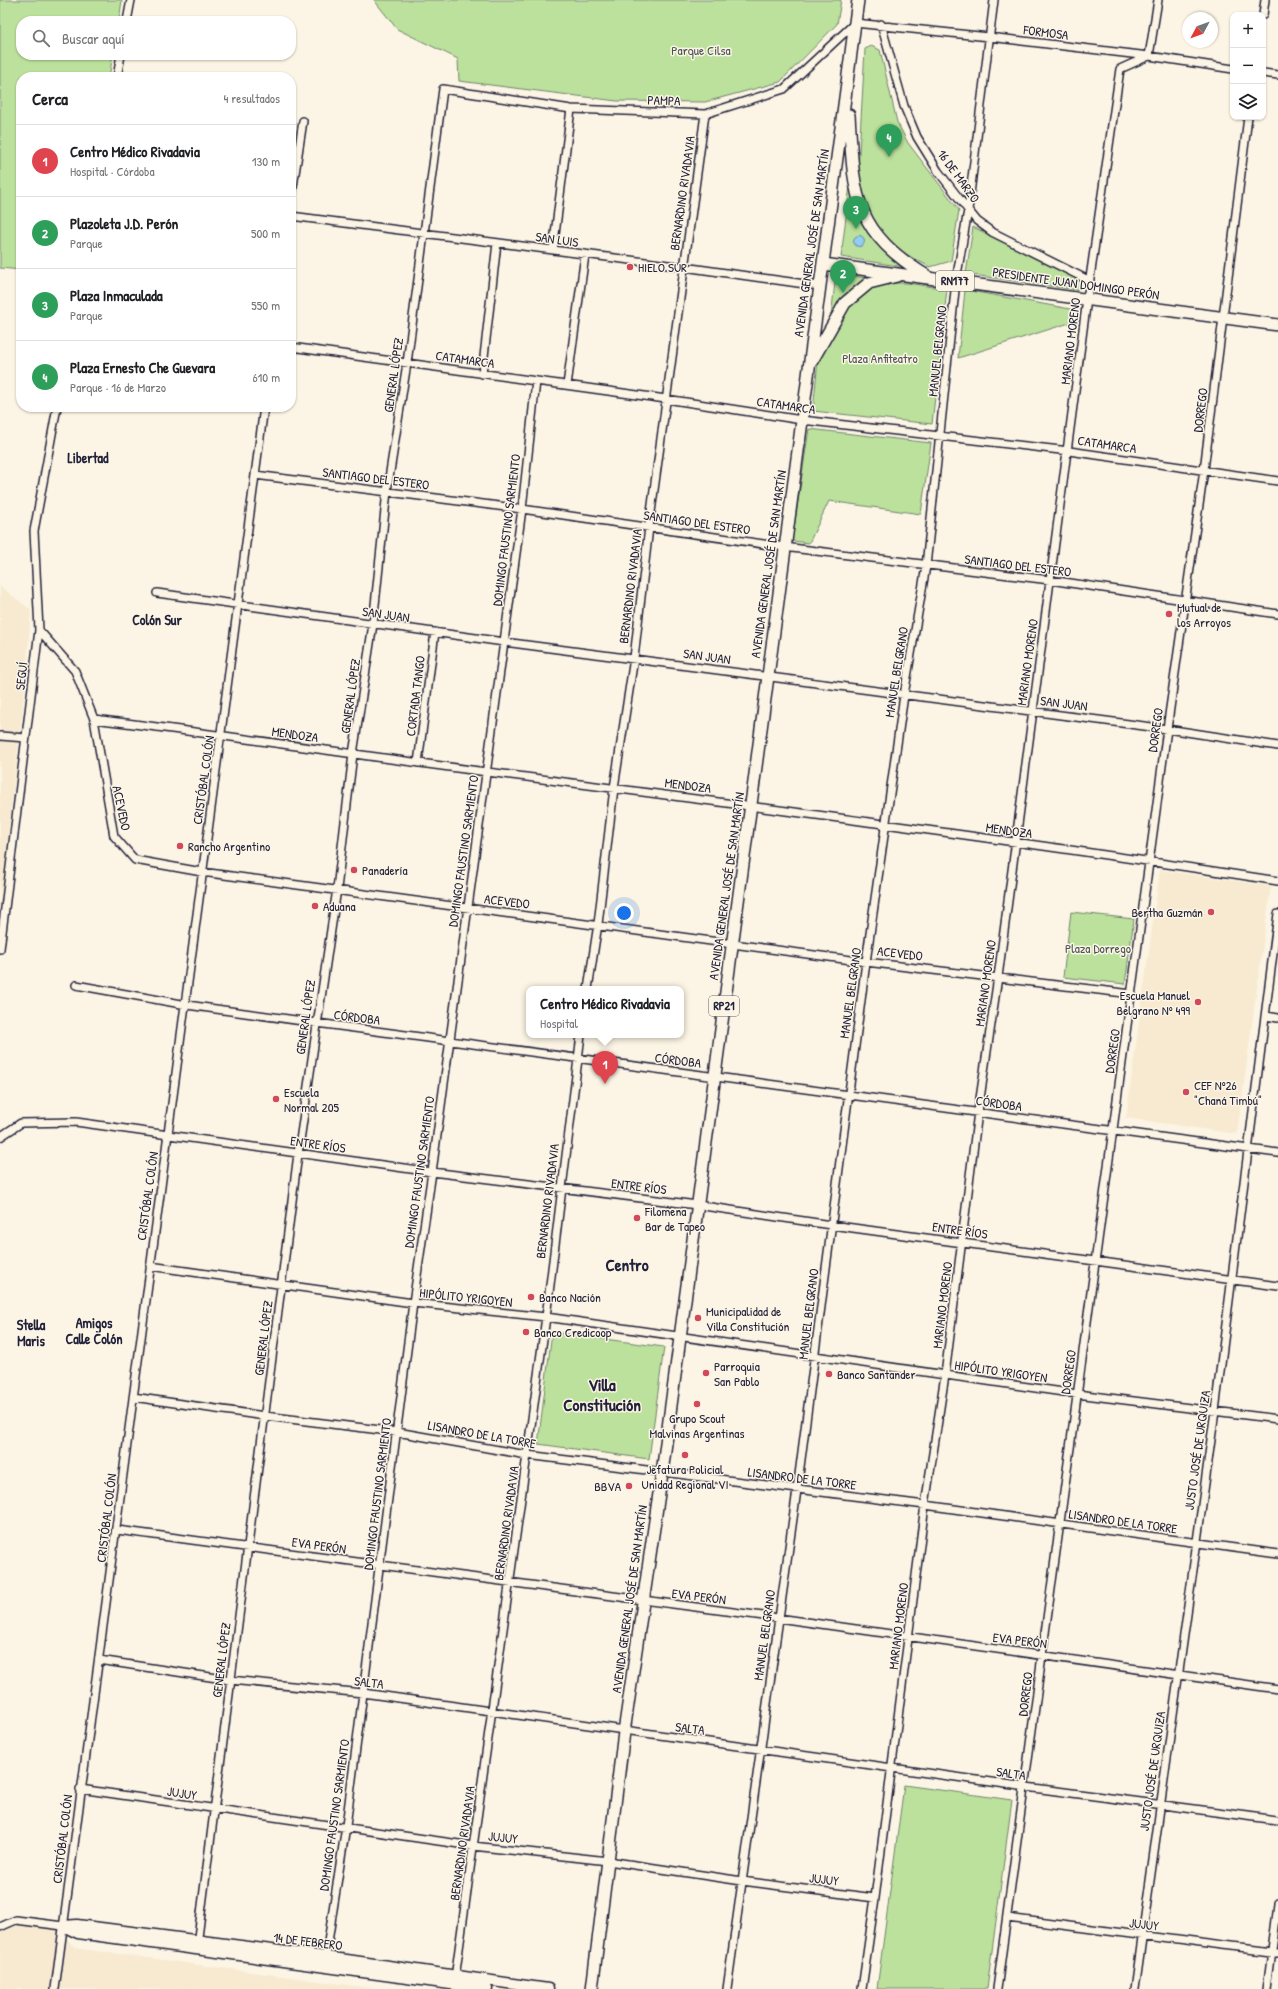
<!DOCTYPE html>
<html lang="es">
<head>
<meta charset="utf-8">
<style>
	body { margin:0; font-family:"Patrick Hand",sans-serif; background:#f2f2f2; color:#202124 }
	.controls { position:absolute; right:12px; top:12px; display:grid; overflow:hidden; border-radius:8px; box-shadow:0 1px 3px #0004 }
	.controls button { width:36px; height:36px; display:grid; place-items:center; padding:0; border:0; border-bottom:1px solid #e0e0e0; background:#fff; color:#202124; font:20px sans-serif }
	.compass { position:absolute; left:1182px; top:12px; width:36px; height:36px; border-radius:50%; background:#fff; box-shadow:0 1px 3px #0004; rotate:229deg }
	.you { position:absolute; left:624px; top:913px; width:14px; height:14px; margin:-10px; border:3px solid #fff; border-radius:50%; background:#1a73e8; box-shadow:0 0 0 6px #1a73e833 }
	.badge { display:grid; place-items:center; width:26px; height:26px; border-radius:50%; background:#d1495b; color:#fff; font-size:13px; font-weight:700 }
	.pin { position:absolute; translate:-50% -33px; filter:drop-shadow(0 1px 2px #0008) }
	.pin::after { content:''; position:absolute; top:21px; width:14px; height:12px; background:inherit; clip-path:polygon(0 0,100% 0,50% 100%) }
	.popup { position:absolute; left:526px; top:986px; width:158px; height:52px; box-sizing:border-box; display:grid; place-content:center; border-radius:8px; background:#fff; filter:drop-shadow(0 1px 3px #0005); font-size:13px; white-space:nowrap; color:#757577 }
	.popup b { font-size:15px; color:#202124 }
	.popup::after { content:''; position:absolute; left:50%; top:100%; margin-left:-8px; border:8px solid transparent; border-top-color:#fff }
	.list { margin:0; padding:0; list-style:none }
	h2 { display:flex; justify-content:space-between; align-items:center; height:52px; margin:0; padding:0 16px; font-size:17px }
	h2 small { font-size:13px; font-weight:400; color:#757577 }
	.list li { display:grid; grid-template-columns:26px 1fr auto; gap:12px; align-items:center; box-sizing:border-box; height:72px; padding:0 16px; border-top:1px solid #e0e0e0 }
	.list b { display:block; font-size:15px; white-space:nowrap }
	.list p { margin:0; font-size:13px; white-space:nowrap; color:#757577 }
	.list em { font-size:13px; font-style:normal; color:#757577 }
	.icon { flex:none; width:22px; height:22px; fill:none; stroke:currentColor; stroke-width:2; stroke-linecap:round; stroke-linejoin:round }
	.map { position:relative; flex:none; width:1278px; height:1989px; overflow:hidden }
	.search { position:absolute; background:#fff; box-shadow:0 1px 3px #0004; left:16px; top:16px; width:280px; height:44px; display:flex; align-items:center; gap:10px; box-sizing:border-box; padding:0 14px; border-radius:16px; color:#757577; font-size:15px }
	.panel { position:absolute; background:#fff; box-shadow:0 1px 3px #0004; left:16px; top:72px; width:280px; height:340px; border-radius:16px }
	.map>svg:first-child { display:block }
</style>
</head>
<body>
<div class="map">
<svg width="1278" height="1989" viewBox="0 0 1278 1989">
	<rect width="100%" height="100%" fill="#fcf5e5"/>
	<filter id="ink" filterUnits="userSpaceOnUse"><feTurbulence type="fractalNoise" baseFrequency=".025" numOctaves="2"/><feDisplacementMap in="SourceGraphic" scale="8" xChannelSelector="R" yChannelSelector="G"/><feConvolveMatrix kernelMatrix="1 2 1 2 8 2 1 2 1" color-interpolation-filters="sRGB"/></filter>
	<g filter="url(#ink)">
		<path fill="#f7ead0" d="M 0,586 L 31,610 L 25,688 L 0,908 Z
			M 1160,870 L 1271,886 L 1237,1134 L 1126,1118 Z
			M 21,1925 L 49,1927 L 60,1931 L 75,1948 L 377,1989 L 0,1989 L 0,1932 Z"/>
		<path fill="#bce19c" stroke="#6f826c" d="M 0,0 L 122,0 L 119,21 L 21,21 L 21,55 L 113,55 L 109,77 L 21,77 L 21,270 L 0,268 Z
			M 374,0 L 841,0 L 837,24 L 780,82 L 705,102 L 617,101 L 459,81 L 458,59 L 397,29 Z
			M 871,46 L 880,50 L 897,122 L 908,143 L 959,210 L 951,261 L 930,267 L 903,253 L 888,240 L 875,226 L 861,193 L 858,171 L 865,49 Z
			M 850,185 C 861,229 873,237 905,267 L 841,257 Z
			M 973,227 L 1083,281 L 1078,290 L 966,274 Z
			M 836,274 L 875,279 L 831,317 Z
			M 869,283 L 907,283 L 947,289 L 932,424 L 813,411 L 819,350 L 830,327 Z
			M 965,290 L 1076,310 L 1079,320 L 958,358 Z
			M 809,429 L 931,443 L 921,514 L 829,501 L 809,543 L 792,541 Z
			M 1071,912 L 1134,919 L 1125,984 L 1063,977 Z
			M 552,1332 L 664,1347 L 649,1459 L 538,1444 Z
			M 904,1785 L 1012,1800 L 987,1989 L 877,1989 Z"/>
		<path fill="#92cdf2" stroke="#6589a9" d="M853.5 241a5.5 5.5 0 1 1 11 0a5.5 5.5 0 1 1-11 0Z"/>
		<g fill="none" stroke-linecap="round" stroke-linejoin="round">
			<defs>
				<path id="street" d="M 1263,15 L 1265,0
					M 127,21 L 131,0
					M 881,24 L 904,106 L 917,137 L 938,171 L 968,210 L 977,221 L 992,232 L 1090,281
					M 1263,73 L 1278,75
					M 117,77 L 121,55
					M 291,200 L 303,121
					M 291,216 L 684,267 L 819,286
					M 553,250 L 571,109
					M 291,347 L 666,399 L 802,420 L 1069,451 L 1278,481
					M 482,374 L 497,243
					M 567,385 L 585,255
					M 255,475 L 522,509 L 784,547 L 1050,580 L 1278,614
					M 157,593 L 504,642 L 1167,729 L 1278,746
					M 39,630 L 75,671 L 94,719 L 114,836 L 135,860 L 202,872 L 866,962 L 1132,994
					M 94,719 C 225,735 356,755 487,772 C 751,806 1015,840 1278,881
					M 0,736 L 26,738
					M 418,763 L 435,632
					M 0,949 L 39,630 L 34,531 L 57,407
					M 76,985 L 187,1005 L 317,1023 L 1278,1153
					M 588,989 L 598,924 L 614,788 L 634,658 L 649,527 L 705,114
					M 1266,1016 L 1278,1018
					M 0,1137 L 21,1123 L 76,1122 L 432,1172 L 697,1205 L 831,1225 L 1278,1286
					M 150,1266 L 413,1303 L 546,1317 L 1077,1394 L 1278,1419
					M 133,1397 L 265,1416 L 397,1432 L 527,1455 L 925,1505 L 1278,1554
					M 117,1530 L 778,1618 L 1278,1689
					M 99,1660 L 230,1680 L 363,1693 L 1026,1787 L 1278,1820
					M 80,1789 L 473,1846 L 608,1861 L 742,1881 L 875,1898
					M 1007,1918 L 1278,1953
					M 0,1927 L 16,1920 L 63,1926
					M 197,1945 L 298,1154 L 337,889 L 353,754 L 373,624 L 387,491 L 407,363 L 443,89 L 571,109 L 705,114 L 784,89 L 855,23 L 989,37 L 1149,56 L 1233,69
					M 325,1961 L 346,1826 L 413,1303 L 432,1172 L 522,509 L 536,381
					M 455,1978 L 546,1317 L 581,1035
					M 55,1989 L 264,407
					M 727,1989 L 797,1490 L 866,962 L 904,695 L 926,566 L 956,281 L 968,210 L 994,0
					M 862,1989 L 875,1898 L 925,1505 L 945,1375 L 978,1112 L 998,977 L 1087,299 L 1120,69 L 1149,56 L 1158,0
					M 997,1989 L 1167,729 L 1204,470 L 1248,117
					M 1135,1989 L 1215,1411 L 1278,914
					M 1267,1989 L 1278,1903"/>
				<path id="secondary" d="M 63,1926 L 77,1925 L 326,1957 L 548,1989
					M 63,1926 L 78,1933 L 487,1989"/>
				<path id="primary" d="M 849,115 C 854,196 853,231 927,276
					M 823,264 L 1278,325
					M 812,361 L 845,303 L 869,283 L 897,276
					M 592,1989 L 624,1732 L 662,1473 L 858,0"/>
			</defs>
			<use href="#street" stroke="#22223b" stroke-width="10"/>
			<use href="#secondary" stroke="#22223b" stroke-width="13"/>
			<use href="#primary" stroke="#22223b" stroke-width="14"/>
			<use href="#street" stroke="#fcf5e5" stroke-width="7"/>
			<use href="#secondary" stroke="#fcf5e5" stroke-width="10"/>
			<use href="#primary" stroke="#fcf5e5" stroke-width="11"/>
		</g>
	</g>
	<g fill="#d1495b" stroke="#fcf5e5" stroke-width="1.5">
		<circle cx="630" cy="267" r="4"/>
		<circle cx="1169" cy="614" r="4"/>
		<circle cx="180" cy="846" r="4"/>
		<circle cx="354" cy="870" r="4"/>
		<circle cx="315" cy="906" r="4"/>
		<circle cx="1211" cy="912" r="4"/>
		<circle cx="1198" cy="1002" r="4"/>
		<circle cx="1186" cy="1092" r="4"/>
		<circle cx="276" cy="1099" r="4"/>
		<circle cx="637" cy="1218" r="4"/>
		<circle cx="531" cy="1297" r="4"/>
		<circle cx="698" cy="1318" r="4"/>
		<circle cx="526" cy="1332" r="4"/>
		<circle cx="706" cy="1373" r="4"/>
		<circle cx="829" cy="1374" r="4"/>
		<circle cx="697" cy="1404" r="4"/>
		<circle cx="685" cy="1455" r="4"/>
		<circle cx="629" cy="1486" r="4"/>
	</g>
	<g text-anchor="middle" stroke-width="3" stroke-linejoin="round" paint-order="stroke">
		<g fill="#fcf5e5" stroke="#63616e" stroke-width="1">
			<rect x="936" y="271" width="38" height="20" rx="3"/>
			<rect x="709" y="996" width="30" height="20" rx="3"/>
		</g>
		<g font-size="12" font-weight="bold" fill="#22223b">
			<text x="955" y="285">RN177</text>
			<text x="724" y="1010">RP21</text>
		</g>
		<g font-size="13" fill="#22223b" stroke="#fcf5e5">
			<text transform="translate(1046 32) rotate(7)" y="5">FORMOSA</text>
			<text transform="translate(664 100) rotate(2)" y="5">PAMPA</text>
			<text transform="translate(959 176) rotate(54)" y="5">16 DE MARZO</text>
			<text transform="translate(682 193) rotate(-82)" y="5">BERNARDINO RIVADAVIA</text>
			<text transform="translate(557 239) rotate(8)" y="5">SAN LUIS</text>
			<text transform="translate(811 243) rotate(-82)" y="5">AVENIDA GENERAL JOSÉ DE SAN MARTÍN</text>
			<text transform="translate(1076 283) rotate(8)" y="5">PRESIDENTE JUAN DOMINGO PERÓN</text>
			<text transform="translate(1070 341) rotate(-83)" y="5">MARIANO MORENO</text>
			<text transform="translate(937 351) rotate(-84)" y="5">MANUEL BELGRANO</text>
			<text transform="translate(465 359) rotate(8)" y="5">CATAMARCA</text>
			<text transform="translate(393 375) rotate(-82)" y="5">GENERAL LÓPEZ</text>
			<text transform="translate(786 405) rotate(8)" y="5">CATAMARCA</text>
			<text transform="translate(1200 410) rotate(-83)" y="5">DORREGO</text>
			<text transform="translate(1107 444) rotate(8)" y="5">CATAMARCA</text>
			<text transform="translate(376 478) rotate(7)" y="5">SANTIAGO DEL ESTERO</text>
			<text transform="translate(697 522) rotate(8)" y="5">SANTIAGO DEL ESTERO</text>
			<text transform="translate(506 530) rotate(-83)" y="5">DOMINGO FAUSTINO SARMIENTO</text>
			<text transform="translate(768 564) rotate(-82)" y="5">AVENIDA GENERAL JOSÉ DE SAN MARTÍN</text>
			<text transform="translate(1018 565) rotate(7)" y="5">SANTIAGO DEL ESTERO</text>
			<text transform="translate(630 586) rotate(-83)" y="5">BERNARDINO RIVADAVIA</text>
			<text transform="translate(386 614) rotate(8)" y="5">SAN JUAN</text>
			<text transform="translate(707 656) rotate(8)" y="5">SAN JUAN</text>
			<text transform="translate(1027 662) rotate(-82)" y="5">MARIANO MORENO</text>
			<text transform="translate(896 672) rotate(-81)" y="5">MANUEL BELGRANO</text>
			<text transform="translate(21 676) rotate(-84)" y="5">SEGUÍ</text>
			<text transform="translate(350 696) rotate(-82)" y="5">GENERAL LÓPEZ</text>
			<text transform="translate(415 696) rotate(-83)" y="5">CORTADA TANGO</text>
			<text transform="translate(1064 703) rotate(7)" y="5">SAN JUAN</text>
			<text transform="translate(1155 730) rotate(-82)" y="5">DORREGO</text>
			<text transform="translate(295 734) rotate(8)" y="5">MENDOZA</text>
			<text transform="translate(203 780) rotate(-82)" y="5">CRISTÓBAL COLÓN</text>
			<text transform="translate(688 785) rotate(7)" y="5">MENDOZA</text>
			<text transform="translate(122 808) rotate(78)" y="5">ACEVEDO</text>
			<text transform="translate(1009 830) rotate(8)" y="5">MENDOZA</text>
			<text transform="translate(463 851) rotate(-82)" y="5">DOMINGO FAUSTINO SARMIENTO</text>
			<text transform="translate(726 886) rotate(-82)" y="5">AVENIDA GENERAL JOSÉ DE SAN MARTÍN</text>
			<text transform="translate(507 901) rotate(7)" y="5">ACEVEDO</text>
			<text transform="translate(900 953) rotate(7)" y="5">ACEVEDO</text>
			<text transform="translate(985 983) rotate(-82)" y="5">MARIANO MORENO</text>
			<text transform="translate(850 993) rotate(-82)" y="5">MANUEL BELGRANO</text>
			<text transform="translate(305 1017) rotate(-82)" y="5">GENERAL LÓPEZ</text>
			<text transform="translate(357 1017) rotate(7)" y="5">CÓRDOBA</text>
			<text transform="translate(1112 1051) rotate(-82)" y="5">DORREGO</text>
			<text transform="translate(678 1060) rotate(7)" y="5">CÓRDOBA</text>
			<text transform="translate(999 1103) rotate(8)" y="5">CÓRDOBA</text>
			<text transform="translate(318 1144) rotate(8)" y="5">ENTRE RÍOS</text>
			<text transform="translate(419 1172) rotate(-82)" y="5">DOMINGO FAUSTINO SARMIENTO</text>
			<text transform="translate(639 1186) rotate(7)" y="5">ENTRE RÍOS</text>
			<text transform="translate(147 1196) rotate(-82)" y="5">CRISTÓBAL COLÓN</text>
			<text transform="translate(547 1201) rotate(-83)" y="5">BERNARDINO RIVADAVIA</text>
			<text transform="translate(960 1230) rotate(8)" y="5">ENTRE RÍOS</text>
			<text transform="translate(466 1297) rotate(6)" y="5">HIPÓLITO YRIGOYEN</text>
			<text transform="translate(942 1305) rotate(-83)" y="5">MARIANO MORENO</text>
			<text transform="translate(808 1314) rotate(-83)" y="5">MANUEL BELGRANO</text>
			<text transform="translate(263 1338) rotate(-83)" y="5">GENERAL LÓPEZ</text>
			<text transform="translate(1001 1371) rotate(8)" y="5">HIPÓLITO YRIGOYEN</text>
			<text transform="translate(1068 1372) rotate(-82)" y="5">DORREGO</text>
			<text transform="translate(482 1434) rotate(10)" y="5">LISANDRO DE LA TORRE</text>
			<text transform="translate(1197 1450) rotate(-82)" y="5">JUSTO JOSÉ DE URQUIZA</text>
			<text transform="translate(802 1478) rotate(7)" y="5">LISANDRO DE LA TORRE</text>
			<text transform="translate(377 1494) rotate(-83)" y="5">DOMINGO FAUSTINO SARMIENTO</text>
			<text transform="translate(106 1518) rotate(-83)" y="5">CRISTÓBAL COLÓN</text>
			<text transform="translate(1123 1521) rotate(8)" y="5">LISANDRO DE LA TORRE</text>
			<text transform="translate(506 1523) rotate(-82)" y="5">BERNARDINO RIVADAVIA</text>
			<text transform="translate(319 1545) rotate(8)" y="5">EVA PERÓN</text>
			<text transform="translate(699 1596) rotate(7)" y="5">EVA PERÓN</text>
			<text transform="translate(629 1599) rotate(-82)" y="5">AVENIDA GENERAL JOSÉ DE SAN MARTÍN</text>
			<text transform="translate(898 1626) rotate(-83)" y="5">MARIANO MORENO</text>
			<text transform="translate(764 1635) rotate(-82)" y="5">MANUEL BELGRANO</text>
			<text transform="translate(1020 1640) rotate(7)" y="5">EVA PERÓN</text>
			<text transform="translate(221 1660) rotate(-83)" y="5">GENERAL LÓPEZ</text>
			<text transform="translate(369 1682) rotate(7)" y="5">SALTA</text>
			<text transform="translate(1025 1694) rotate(-83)" y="5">DORREGO</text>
			<text transform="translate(690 1728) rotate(7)" y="5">SALTA</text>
			<text transform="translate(1152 1771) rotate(-82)" y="5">JUSTO JOSÉ DE URQUIZA</text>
			<text transform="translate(1011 1773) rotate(8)" y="5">SALTA</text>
			<text transform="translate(182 1793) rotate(9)" y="5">JUJUY</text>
			<text transform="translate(334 1815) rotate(-82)" y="5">DOMINGO FAUSTINO SARMIENTO</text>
			<text transform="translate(503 1837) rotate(6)" y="5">JUJUY</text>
			<text transform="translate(62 1839) rotate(-83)" y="5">CRISTÓBAL COLÓN</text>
			<text transform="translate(462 1843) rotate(-82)" y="5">BERNARDINO RIVADAVIA</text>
			<text transform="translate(824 1879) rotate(7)" y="5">JUJUY</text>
			<text transform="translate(1144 1924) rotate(7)" y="5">JUJUY</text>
			<text transform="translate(308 1941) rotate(7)" y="5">14 DE FEBRERO</text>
		</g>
		<g font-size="13" fill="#485253" stroke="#fcf5e5">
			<text x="701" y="55">Parque Cilsa</text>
			<text x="880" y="363">Plaza Anfiteatro</text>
			<text x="1098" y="953">Plaza Dorrego</text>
		</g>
		<g font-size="13" fill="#22223b" stroke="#fcf5e5" text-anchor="start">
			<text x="638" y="272">HIELO SUR</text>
			<text x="1177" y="612">Mutual de<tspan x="1177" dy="15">los Arroyos</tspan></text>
			<text x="188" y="851">Rancho Argentino</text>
			<text x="362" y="875">Panadería</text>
			<text x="323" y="911">Aduana</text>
			<text x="1203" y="917" text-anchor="end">Bertha Guzmán</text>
			<text x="1190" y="1000" text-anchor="end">Escuela Manuel<tspan x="1190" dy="15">Belgrano Nº 499</tspan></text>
			<text x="1194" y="1090">CEF Nº26<tspan x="1194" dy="15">"Chaná Timbú"</tspan></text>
			<text x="284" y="1097">Escuela<tspan x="284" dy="15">Normal 205</tspan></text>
			<text x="645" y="1216">Filomena<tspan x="645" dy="15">Bar de Tapeo</tspan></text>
			<text x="539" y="1302">Banco Nación</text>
			<text x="706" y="1316">Municipalidad de<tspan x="706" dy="15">Villa Constitución</tspan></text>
			<text x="534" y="1337">Banco Credicoop</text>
			<text x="714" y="1371">Parroquia<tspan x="714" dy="15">San Pablo</tspan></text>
			<text x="837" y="1379">Banco Santander</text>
			<text x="697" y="1423" text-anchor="middle">Grupo Scout<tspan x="697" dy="15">Malvinas Argentinas</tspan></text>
			<text x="685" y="1474" text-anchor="middle">Jefatura Policial<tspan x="685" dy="15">Unidad Regional VI</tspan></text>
			<text x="621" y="1491" text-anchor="end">BBVA</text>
		</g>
		<g font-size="14" font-weight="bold" fill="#22223b" stroke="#fcf5e5">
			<text x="88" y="463">Libertad</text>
			<text x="157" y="625">Colón Sur</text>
			<text x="94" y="1328">Amigos<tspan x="94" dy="16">Calle Colón</tspan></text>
			<text x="31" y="1330">Stella<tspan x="31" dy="16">Maris</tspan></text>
		</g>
		<g font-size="17" font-weight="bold" fill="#22223b" stroke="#fcf5e5">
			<text x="627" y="1271">Centro</text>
			<text x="602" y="1391">Villa<tspan x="602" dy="20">Constitución</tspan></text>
		</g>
	</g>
</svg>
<div class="controls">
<button>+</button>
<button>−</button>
<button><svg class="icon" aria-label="layers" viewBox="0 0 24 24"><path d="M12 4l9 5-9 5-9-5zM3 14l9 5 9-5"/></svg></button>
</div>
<svg class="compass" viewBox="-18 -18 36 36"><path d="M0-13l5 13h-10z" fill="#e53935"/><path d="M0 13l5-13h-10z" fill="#757577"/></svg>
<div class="you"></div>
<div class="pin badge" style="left:605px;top:1084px;background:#e0444e">1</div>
<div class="popup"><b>Centro Médico Rivadavia</b>Hospital</div>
<div class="pin badge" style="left:843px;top:293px;background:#2e9e5b">2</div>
<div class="pin badge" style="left:856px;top:229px;background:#2e9e5b">3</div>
<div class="pin badge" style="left:889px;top:157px;background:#2e9e5b">4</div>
<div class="search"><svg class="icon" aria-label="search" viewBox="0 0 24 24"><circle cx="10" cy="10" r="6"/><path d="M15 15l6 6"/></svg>Buscar aquí</div>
<section class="panel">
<h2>Cerca<small>4 resultados</small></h2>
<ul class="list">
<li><span class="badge" style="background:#e0444e">1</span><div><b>Centro Médico Rivadavia</b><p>Hospital · Córdoba</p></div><em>130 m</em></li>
<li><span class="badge" style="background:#2e9e5b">2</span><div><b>Plazoleta J.D. Perón</b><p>Parque</p></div><em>500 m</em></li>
<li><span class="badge" style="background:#2e9e5b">3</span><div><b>Plaza Inmaculada</b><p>Parque</p></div><em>550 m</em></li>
<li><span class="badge" style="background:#2e9e5b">4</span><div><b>Plaza Ernesto Che Guevara</b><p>Parque · 16 de Marzo</p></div><em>610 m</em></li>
</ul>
</section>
</div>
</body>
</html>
